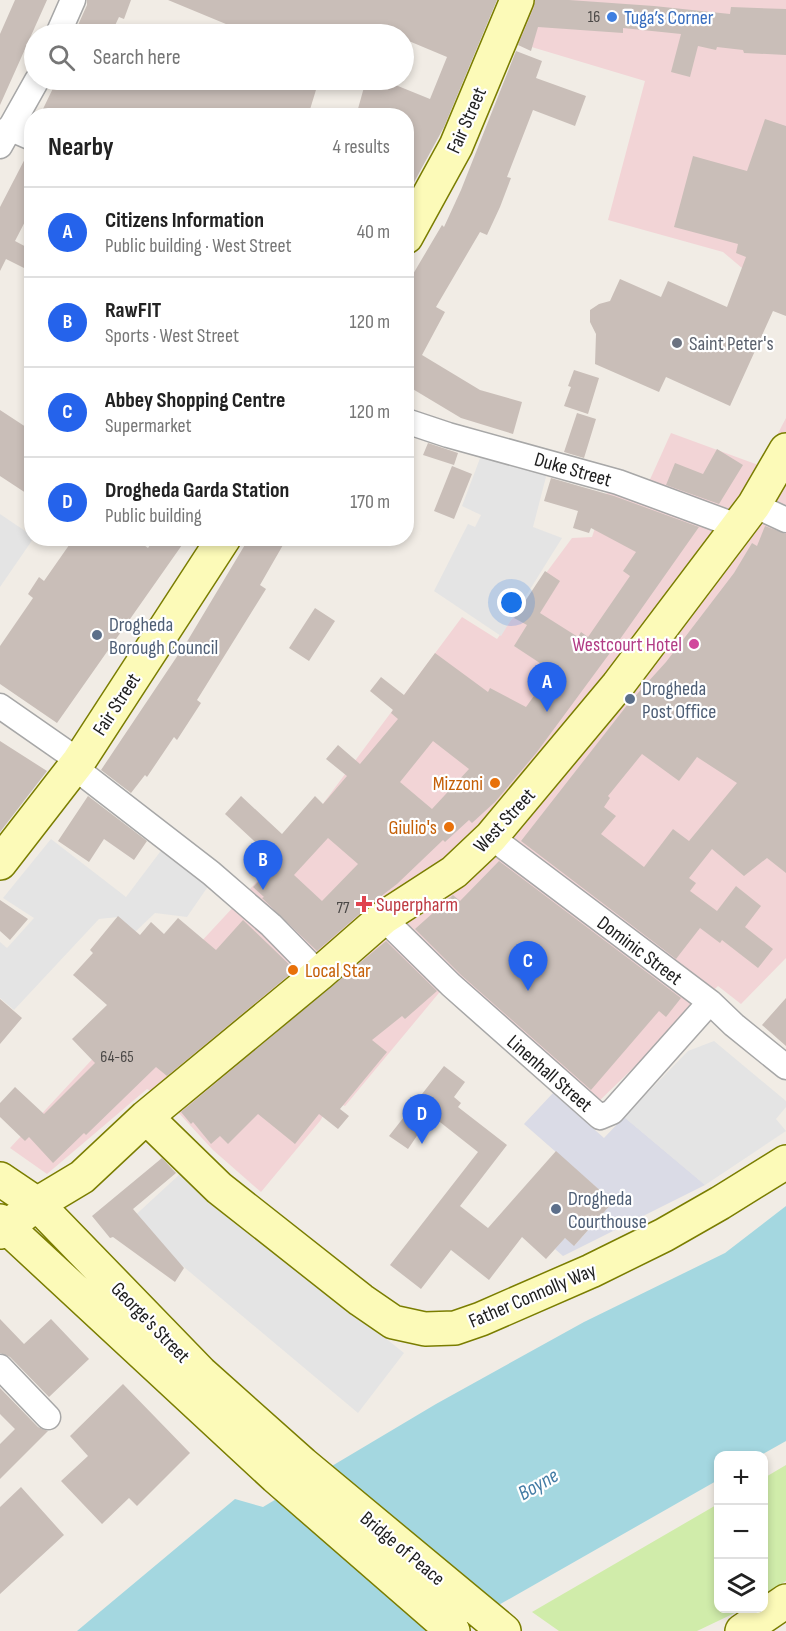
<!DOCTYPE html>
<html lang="en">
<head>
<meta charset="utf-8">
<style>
	body { margin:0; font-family:"Sofia Sans Condensed",sans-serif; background:#f6f6f6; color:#222 }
	.controls { position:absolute; right:18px; bottom:18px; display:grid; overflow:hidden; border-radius:12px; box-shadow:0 3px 9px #0003 }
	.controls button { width:54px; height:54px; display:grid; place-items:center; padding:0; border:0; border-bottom:2px solid #e0e0e0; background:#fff; color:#222; font:30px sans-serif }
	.you { position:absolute; left:512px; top:603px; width:21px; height:21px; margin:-15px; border:4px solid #fff; border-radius:50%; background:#1a73e8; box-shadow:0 0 0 9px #1a73e833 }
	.badge { display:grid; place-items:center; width:39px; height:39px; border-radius:50%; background:#2563eb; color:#fff; font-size:20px; font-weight:700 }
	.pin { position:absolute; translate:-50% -50px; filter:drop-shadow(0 2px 3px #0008) }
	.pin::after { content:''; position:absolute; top:32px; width:21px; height:18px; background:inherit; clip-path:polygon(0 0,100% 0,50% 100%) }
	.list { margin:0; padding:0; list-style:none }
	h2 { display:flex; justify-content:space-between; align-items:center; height:78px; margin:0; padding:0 24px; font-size:26px }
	h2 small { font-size:20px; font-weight:400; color:#767676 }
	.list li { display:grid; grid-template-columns:39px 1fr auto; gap:18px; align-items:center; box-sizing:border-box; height:90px; padding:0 24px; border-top:2px solid #e0e0e0 }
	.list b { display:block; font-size:22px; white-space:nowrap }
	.list p { margin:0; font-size:20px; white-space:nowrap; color:#767676 }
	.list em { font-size:20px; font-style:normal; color:#767676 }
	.icon { flex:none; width:33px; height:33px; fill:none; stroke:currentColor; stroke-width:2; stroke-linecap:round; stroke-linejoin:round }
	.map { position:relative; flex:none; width:786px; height:1631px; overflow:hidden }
	.search { position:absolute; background:#fff; box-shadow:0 3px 9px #0003; left:24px; top:24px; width:390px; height:66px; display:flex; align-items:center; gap:15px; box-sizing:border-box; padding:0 21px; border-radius:33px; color:#767676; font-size:22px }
	.panel { position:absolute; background:#fff; box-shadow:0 3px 9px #0003; left:24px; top:108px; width:390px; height:438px; border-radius:24px }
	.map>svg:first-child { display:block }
</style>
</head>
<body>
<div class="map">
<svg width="786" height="1631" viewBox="0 0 786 1631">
	<rect width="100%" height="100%" fill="#f1ece5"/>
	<path fill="#f2d4d6" d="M 526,0 L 786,0 L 786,305 L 723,252 L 608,220 L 645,81 L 515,42 Z
		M 786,418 L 786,958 L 741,1004 L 718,986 L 595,1105 L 453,976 L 345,1106 L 332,1101 L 320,1121 L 261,1192 L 213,1150 L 163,1096 L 147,1089 L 47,1174 L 10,1148 L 299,836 L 462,617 L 497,639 L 572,538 L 592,537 L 609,486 L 643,495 L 671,433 L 761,466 Z"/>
	<path fill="#d0ecaa" d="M 786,1465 L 786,1581 L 764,1595 L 764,1478 Z
		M 718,1504 L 718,1608 L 742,1609 L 739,1611 L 697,1631 L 559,1631 L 532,1612 Z"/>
	<path fill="#e4e4e4" d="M 482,453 L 547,473 L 533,527 L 562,538 L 501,636 L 434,591 L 468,524 L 475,527 L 481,515 L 462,506 Z
		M 0,514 L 31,535 L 33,539 L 0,587 Z
		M 51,839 L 126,897 L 163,848 L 209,885 L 187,917 L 155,913 L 135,932 L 118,917 L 99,919 L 14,1010 L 0,998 L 0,942 L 7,948 L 34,918 L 3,898 Z
		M 714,1041 L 786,1101 L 786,1107 L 776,1119 L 786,1131 L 705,1185 L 624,1117 L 688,1051 Z
		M 180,1174 L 404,1353 L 358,1413 L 129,1221 Z"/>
	<path fill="#dadbe6" d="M 553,1093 L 604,1138 L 624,1117 L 705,1185 L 563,1256 L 555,1249 L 565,1238 L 575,1245 L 613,1202 L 524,1124 Z"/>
	<path fill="#a4d7e0" d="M 786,1206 L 786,1441 L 761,1455 L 718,1456 L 718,1480 L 453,1631 L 77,1631 L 235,1499 L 263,1507 L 436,1404 L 584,1322 L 725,1253 Z"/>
	<path fill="#c9beb8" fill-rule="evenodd" d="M 15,0 L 47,0 L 0,105 L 0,34 Z
		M 87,0 L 131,0 L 124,19 L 119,17 L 111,34 L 74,34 L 87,5 Z
		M 168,0 L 497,0 L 444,127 L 406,197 L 406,116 L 356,116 L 366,80 L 395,80 L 393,84 L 430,99 L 447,57 L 404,39 L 404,34 L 250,34 Z
		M 535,0 L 569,0 L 654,6 L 730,14 L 731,7 L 786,9 L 786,55 L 744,53 L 743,50 L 717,47 L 716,50 L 698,46 L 690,77 L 671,72 L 681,34 L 623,28 L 623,33 L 538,27 L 531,51 L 518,45 L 534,7 Z
		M 516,51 L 542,61 L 536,78 L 586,96 L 575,126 L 533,110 L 507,177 L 511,178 L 500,207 L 487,235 L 480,232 L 436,307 L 445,312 L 422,355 L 480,390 L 522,402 L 513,434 L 461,418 L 406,385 L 406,286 L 442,225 L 444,227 L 461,190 Z
		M 57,80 L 319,80 L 308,116 L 52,116 L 42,111 Z
		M 765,119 L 786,126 L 786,316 L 773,311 L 730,406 L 666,377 L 659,392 L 595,364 L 596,334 L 590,322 L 590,310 L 599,304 L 610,301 L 620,279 L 661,297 L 668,281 L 727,307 L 746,257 L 736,253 L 738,244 L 674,227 L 693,156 L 747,171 Z
		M 29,151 L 32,152 L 32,208 L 15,241 L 32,250 L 32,272 L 6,259 L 0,271 L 0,207 Z
		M 574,370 L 599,378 L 588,414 L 564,406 L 571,387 L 568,386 Z
		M 0,410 L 32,431 L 32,497 L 0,476 Z
		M 577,413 L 596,419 L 584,458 L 564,452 Z
		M 428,443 L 458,453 L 454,465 L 423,455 Z
		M 717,449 L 743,465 L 719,504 L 666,485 L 675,463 L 703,474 Z
		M 452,466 L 472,474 L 454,519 L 434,511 Z
		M 551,478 L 614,496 L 699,527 L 618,642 L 537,752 L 495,802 L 472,823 L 469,820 L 445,842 L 443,840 L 397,884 L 371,904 L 317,951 L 262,898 L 264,897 L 253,887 L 272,868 L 268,854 L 225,814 L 241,796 L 282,834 L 315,796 L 323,804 L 347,776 L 326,759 L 338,745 L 360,764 L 398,719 L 391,713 L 393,710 L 370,691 L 381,677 L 404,695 L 435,653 L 488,692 L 490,688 L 526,707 L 552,671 L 514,646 L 527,625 L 514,618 L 545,571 L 560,581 L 540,613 L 578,637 L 581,632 L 588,637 L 630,576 L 623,571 L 636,552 L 591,528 L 589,533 L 573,528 L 578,511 L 544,501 ZM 433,741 L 469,769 L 432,809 L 400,782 ZM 328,838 L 358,864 L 322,901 L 294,875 Z
		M 765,526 L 786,534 L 786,873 L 767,858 L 744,876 L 712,849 L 689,878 L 696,883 L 690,891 L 717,911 L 736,886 L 761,906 L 745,927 L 773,949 L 758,968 L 722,940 L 720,943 L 700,928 L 676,959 L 521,841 L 628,704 L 666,662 L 734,573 L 752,543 L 757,546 ZM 642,754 L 679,781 L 697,757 L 737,783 L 689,841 L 673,829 L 644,867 L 601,834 L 616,816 L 604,807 L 610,798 L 608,796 Z
		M 74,538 L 134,538 L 148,548 L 155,538 L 173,538 L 182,545 L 57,723 L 0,684 L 0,646 L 33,598 L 28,594 L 39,577 L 44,581 Z
		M 249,538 L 287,538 L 260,585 L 266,589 L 197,700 L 201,703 L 177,740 L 174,737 L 147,777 L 145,775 L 131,793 L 101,770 L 188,640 Z
		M 315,608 L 335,621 L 309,661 L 289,648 Z
		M 0,741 L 47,771 L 0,832 Z
		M 88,796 L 147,841 L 134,860 L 104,839 L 89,862 L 58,841 Z
		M 499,861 L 681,998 L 666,1017 L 659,1011 L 591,1090 L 461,975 L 415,929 L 453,895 L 460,901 Z
		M 0,900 L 28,919 L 10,940 L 0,931 Z
		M 118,916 L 140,935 L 151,922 L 164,934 L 178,918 L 216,950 L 243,920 L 295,970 L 167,1076 L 156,1067 L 86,1135 L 84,1133 L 53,1163 L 29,1137 L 25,1141 L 0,1117 L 0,1103 L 15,1087 L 44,1114 L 95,1063 L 72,1039 L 107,1005 L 73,975 L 93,953 L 90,950 Z
		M 386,941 L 437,991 L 405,1019 L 402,1016 L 372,1040 L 387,1052 L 340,1109 L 349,1116 L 338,1129 L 319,1114 L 295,1144 L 258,1114 L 228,1144 L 220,1136 L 211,1144 L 193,1122 L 191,1124 L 181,1112 Z
		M 786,998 L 786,1046 L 762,1025 Z
		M 0,999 L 22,1018 L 0,1044 Z
		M 444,1066 L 465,1082 L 454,1097 L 461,1103 L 458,1107 L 507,1145 L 460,1206 L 488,1228 L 556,1151 L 613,1202 L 574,1246 L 565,1238 L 546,1259 L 522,1237 L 489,1280 L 451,1250 L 421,1289 L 390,1265 L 478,1152 L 431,1115 L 408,1149 L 389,1136 Z
		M 162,1158 L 176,1173 L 133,1209 L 184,1268 L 175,1282 L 113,1237 L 110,1238 L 92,1216 Z
		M 0,1319 L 24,1344 L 51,1319 L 89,1359 L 49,1397 L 10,1357 L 0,1353 Z
		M 123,1384 L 190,1453 L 137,1506 L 129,1498 L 102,1524 L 61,1481 L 88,1456 L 70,1436 Z
		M 0,1388 L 38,1427 L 48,1431 L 0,1479 L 0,1444 L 15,1429 L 0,1414 Z
		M 21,1487 L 64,1535 L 0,1594 L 0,1507 Z"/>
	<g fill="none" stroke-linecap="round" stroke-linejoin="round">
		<defs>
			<path id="street" d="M 58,34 L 73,0
				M 9,128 L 32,138
				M 0,146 L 37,80
				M 406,421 L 448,435 L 618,482 L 737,526
				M 754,505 L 786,520
				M 0,706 L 79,761
				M 74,767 L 211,873 L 271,925 L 319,974
				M 491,837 L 710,1002 L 734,1025 L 786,1067
				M 383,918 L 451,985 L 600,1117 L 612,1112 L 710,1002
				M 0,1367 L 48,1417"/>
			<path id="secondary" d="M 406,237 L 456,146 L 517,0
				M 0,863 L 79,761 L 224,538
				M 146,1117 L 219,1188 L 361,1300 L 393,1322 L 425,1329 L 455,1328 L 481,1319 L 591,1271 L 664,1235 L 720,1203 L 786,1162
				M 0,1179 L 37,1204 L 201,1373 L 303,1464 L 504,1631
				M 0,1221 L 276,1477 L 453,1631
				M 0,1232 L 37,1204 L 82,1177 L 146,1117 L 319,974 L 383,918 L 454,872 L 491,837 L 618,685 L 754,505 L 786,450
				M 742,1631 L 786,1601"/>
		</defs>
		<use href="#street" stroke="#a7a7a7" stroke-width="27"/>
		<use href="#secondary" stroke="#7a7d00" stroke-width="36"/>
		<use href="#street" stroke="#fff" stroke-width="24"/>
		<use href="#secondary" stroke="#fcfab8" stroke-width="33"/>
	</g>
	<circle fill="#3f7fe0" stroke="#fff" stroke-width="2" cx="612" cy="17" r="6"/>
	<circle fill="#6b7280" stroke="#fff" stroke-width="2" cx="677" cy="343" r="6"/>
	<g fill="#5c6f8a" stroke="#fff" stroke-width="2">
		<circle cx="97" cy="635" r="6"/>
		<circle cx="630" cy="699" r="6"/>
		<circle cx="556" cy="1209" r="6"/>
	</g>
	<circle fill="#d1479c" stroke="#fff" stroke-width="2" cx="694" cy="644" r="6"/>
	<g fill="#e8710a" stroke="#fff" stroke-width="2">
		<circle cx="495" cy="783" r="6"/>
		<circle cx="449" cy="827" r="6"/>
		<circle cx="293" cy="970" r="6"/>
	</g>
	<path fill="#e0444e" stroke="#fff" stroke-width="2" d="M361 895h6v6h6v6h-6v6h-6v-6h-6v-6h6z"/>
	<g text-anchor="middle" stroke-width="4.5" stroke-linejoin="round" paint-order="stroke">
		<g font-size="16" fill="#4a4846">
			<text x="594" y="22">16</text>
			<text x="343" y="913">77</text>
			<text x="117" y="1062">64-65</text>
		</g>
		<g font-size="20" fill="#366cbe" stroke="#fff" text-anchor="start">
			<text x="624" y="24">Tuga’s Corner</text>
		</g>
		<g font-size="20" fill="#202020" stroke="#fff">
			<text transform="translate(466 120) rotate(-66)" y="7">Fair Street</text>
			<text transform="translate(573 469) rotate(16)" y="7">Duke Street</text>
			<text transform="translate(116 704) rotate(-57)" y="7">Fair Street</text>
			<text transform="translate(504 820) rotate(-47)" y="7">West Street</text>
			<text transform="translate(640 950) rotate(37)" y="7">Dominic Street</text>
			<text transform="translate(550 1073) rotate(41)" y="7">Linenhall Street</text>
			<text transform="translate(532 1295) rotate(-23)" y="7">Father Connolly Way</text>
			<text transform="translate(151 1322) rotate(46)" y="7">George's Street</text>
			<text transform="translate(403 1548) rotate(40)" y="7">Bridge of Peace</text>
		</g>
		<g font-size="20" fill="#5b616d" stroke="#fff" text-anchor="start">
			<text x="689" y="350">Saint Peter's</text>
		</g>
		<g font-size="20" fill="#4e5e75" stroke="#fff" text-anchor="start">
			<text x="109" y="631">Drogheda<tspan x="109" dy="23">Borough Council</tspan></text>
			<text x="642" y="695">Drogheda<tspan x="642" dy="23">Post Office</tspan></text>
			<text x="568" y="1205">Drogheda<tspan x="568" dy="23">Courthouse</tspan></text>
		</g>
		<g font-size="20" fill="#b23c85" stroke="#fff" text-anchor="end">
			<text x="682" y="651">Westcourt Hotel</text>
		</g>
		<g font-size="20" fill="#c56008" stroke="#fff" text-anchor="end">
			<text x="483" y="790">Mizzoni</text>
			<text x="437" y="834">Giulio's</text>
			<text x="305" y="977" text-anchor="start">Local Star</text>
		</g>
		<g font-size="20" fill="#be3a42" stroke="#fff" text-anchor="start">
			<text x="376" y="911">Superpharm</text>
		</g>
		<g font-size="21" font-style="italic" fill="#427ba4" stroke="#fff">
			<text transform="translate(538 1484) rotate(-30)" y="7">Boyne</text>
		</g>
	</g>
</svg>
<div class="controls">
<button>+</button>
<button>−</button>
<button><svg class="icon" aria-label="layers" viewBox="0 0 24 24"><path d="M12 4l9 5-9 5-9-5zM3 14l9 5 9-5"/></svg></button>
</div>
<div class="you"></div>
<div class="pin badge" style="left:547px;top:712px">A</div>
<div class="pin badge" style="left:263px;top:890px">B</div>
<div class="pin badge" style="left:528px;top:991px">C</div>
<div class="pin badge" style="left:422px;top:1144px">D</div>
<div class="search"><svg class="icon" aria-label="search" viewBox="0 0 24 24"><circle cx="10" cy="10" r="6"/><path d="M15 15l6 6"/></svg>Search here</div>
<section class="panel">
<h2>Nearby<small>4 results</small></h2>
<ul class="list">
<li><span class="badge">A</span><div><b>Citizens Information</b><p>Public building · West Street</p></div><em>40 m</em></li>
<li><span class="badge">B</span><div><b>RawFIT</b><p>Sports · West Street</p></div><em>120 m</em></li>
<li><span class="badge">C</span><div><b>Abbey Shopping Centre</b><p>Supermarket</p></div><em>120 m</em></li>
<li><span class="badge">D</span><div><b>Drogheda Garda Station</b><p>Public building</p></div><em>170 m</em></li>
</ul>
</section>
</div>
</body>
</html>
